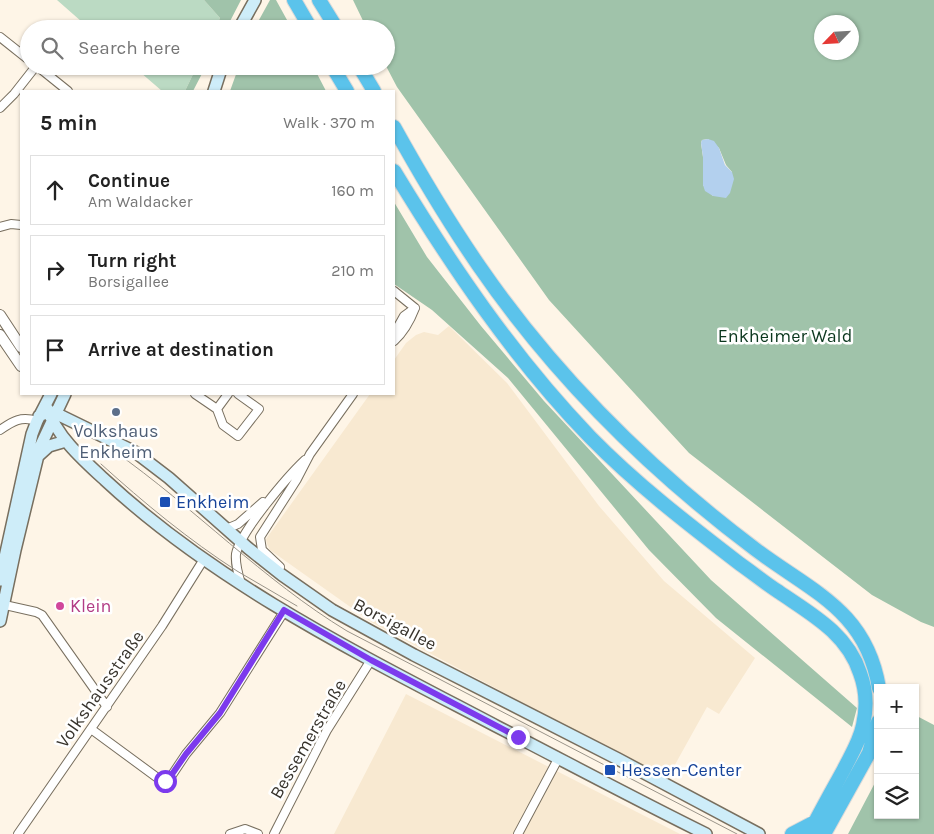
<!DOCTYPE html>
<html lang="en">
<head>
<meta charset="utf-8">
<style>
	body { margin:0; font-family:Karla,sans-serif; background:#f6f6f6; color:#222 }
	.controls { position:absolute; right:15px; bottom:15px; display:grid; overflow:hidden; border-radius:0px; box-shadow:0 1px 4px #0004 }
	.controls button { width:45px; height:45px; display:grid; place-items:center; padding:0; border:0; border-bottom:1px solid #e0e0e0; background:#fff; color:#222; font:25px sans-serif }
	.compass { position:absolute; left:814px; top:15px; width:45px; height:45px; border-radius:50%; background:#fff; box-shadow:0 1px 4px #0004; rotate:245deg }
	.stop { position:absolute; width:15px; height:15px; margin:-11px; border:4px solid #7c3aed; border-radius:50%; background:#fff }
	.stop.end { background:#7c3aed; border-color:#fff; box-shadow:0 1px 5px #0008 }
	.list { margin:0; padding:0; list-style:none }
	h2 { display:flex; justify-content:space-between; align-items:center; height:65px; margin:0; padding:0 20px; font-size:21px }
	h2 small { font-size:16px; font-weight:400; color:#767676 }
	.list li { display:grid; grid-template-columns:32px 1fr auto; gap:15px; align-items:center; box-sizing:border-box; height:70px; margin:0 10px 10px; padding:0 10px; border:1px solid #e0e0e0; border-radius:0px }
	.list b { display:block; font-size:19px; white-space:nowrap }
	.list p { margin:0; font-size:16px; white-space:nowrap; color:#767676 }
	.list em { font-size:16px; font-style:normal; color:#767676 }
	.icon { flex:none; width:28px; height:28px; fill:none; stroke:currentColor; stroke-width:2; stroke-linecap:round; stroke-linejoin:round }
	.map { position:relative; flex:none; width:934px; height:834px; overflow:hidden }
	.search { position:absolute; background:#fff; box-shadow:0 1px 4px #0004; left:20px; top:20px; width:375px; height:55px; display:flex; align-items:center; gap:12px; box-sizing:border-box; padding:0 18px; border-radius:28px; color:#767676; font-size:19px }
	.panel { position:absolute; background:#fff; box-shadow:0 1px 4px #0004; left:20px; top:90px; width:375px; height:305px; border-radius:0px }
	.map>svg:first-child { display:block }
</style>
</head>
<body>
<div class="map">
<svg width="934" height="834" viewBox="0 0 934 834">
	<rect width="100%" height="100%" fill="#fef5e7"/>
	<path fill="#f8e9d1" d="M 449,326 L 507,383 L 599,506 L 664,581 L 755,658 L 719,714 L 707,707 L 667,779 L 373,623 L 270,550 L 267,544 L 266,539 L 370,394 L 394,394 L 394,360 L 406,343 L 416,335 L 424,332 L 438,335 Z
		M 406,694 L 680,834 L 334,834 Z"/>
	<path fill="#bbdac3" d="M 57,0 L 204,0 L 220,18 L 215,29 L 90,29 Z
		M 133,66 L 197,66 L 185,91 L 162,91 Z"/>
	<path fill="#a0c3aa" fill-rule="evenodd" d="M 204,0 L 241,0 L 226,29 L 215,29 L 220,18 Z
		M 270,0 L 276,0 L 292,29 L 254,29 Z
		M 353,0 L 934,0 L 934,627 L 921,622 L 872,595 L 689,453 L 549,300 L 397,87 L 386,66 L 386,29 L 367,29 ZM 822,22 L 852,22 L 852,52 L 822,52 ZM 708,139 L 719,148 L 726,165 L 732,172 L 713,196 L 703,185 L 703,157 L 701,143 L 702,140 Z
		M 197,66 L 206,66 L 193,91 L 185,91 Z
		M 239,66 L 313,66 L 326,91 L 230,91 Z
		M 394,202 L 427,257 L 481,326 L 544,401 L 711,580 L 857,708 L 852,727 L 716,618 L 649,550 L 508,378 L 432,310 L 394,284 Z
		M 915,715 L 934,725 L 934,834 L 848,834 L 878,777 L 878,815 L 915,815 Z"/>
	<path fill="#b3d0ee" d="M 708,139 L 714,141 L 719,148 L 725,165 L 732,172 L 734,179 L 730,193 L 726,198 L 713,196 L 705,191 L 703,185 L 703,157 L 701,143 L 702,140 Z"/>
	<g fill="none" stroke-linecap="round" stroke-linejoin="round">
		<defs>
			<path id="minor" d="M 0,37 L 29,60
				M 37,66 L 68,91
				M 0,108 L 14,94 L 36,66
				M 0,227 L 11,224 L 21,225
				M 394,291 L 415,308
				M 395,332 L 404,316 L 415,308
				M 394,341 C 404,332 410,321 415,308
				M 195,394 L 217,409 L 223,425 L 238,436 L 259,409 L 238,394
				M 217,409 L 228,394
				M 0,430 C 13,421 21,416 37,421
				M 226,529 L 238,524 L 263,502
				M 280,567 L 262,550 L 260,537 L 297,479 L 310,454 L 353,394
				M 241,584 C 238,574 235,564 236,554 C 240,532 288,476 305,460
				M 0,604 L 36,612 L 42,615 L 107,707
				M 91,729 L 159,779 L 163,781 L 168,781 L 186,754 L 220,713 L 285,610
				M 18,834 L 162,626 L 204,559
				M 230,834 L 245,829 L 258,834
				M 274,834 L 327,730 L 371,660
				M 518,834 L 558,759"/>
			<path id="tertiary" d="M 0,315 L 21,347
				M 0,335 L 21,366"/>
			<path id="secondary" d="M 239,29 L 255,0
				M 214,91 L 222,66
				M 46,406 C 57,437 82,459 105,480 C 218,585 361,655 496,726 C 566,762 635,799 706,834
				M 39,416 L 48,412 L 53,412 L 135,452 L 169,478 L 248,548 L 282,575 L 332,610 L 414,655 L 618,759 L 759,834
				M 38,456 L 49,446 L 66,441
				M 0,580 L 32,434 L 37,421 L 51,394
				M 0,621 L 15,550 L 40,447 L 65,394"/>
			<path id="motorway" d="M 294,0 L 311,29
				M 319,0 L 337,29
				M 332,66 L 347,91
				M 359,66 L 374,91
				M 394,127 C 420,174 448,221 479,266 C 554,375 650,470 755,549 C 812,592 866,610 879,688
				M 394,171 C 451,265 513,357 590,437 C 636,484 688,524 740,564 C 753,573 765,583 779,592 C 811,614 847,633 860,673 C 866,689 867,708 863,725 C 860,741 851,755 844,769 C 832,791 820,812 809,834
				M 792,834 L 815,822
				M 824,834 L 869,753 L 878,722"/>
		</defs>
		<use href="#minor" stroke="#786f5f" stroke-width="10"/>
		<use href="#tertiary" stroke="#786f5f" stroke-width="12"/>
		<use href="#secondary" stroke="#786f5f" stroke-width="14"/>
		<use href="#motorway" stroke="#dbdad9" stroke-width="16"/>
		<use href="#minor" stroke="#fff" stroke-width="8"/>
		<use href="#tertiary" stroke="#fff" stroke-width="10"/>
		<use href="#secondary" stroke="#ceedf9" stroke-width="11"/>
		<use href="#motorway" stroke="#5bc3eb" stroke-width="14"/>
		<path stroke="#9a9489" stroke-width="1" d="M 114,451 C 195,508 263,580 347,631 L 737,834
			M 101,464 C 144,503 189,540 237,571 C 257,583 277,594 297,606"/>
	</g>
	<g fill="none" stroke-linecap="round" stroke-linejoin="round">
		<path stroke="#7c3aed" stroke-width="6" d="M 165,781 L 168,780 L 186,754 L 220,713 L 284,610 L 371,660 L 518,737"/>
	</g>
	<circle fill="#5c6f8a" stroke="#fff" stroke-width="2" cx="116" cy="412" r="5"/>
	<g fill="#1a4fb4" stroke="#fff" stroke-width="2">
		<rect x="159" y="496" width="12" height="12" rx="2.5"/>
		<rect x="604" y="764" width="12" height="12" rx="2.5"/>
	</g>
	<circle fill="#d1479c" stroke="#fff" stroke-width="2" cx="60" cy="606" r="5"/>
	<g text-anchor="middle" stroke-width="5" stroke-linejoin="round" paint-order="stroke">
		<g font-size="18" fill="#0b371e" stroke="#fff">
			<text x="785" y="342">Enkheimer Wald</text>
		</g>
		<g font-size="18" fill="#4e5e75" stroke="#fff">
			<text x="116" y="437">Volkshaus<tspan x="116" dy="21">Enkheim</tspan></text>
		</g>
		<g font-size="18" fill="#164399" stroke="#fff" text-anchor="start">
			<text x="176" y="508">Enkheim</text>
			<text x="621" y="776">Hessen-Center</text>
		</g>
		<g font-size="18" fill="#b23c85" stroke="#fff" text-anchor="start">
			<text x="70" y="612">Klein</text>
		</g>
		<g font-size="18" fill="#37332c" stroke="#fff">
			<text transform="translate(395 624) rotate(28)" y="6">Borsigallee</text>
			<text transform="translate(100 689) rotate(-55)" y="6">Volkshausstraße</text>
			<text transform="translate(308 739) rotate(-60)" y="6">Bessemerstraße</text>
		</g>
	</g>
</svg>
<div class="controls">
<button>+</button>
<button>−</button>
<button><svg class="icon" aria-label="layers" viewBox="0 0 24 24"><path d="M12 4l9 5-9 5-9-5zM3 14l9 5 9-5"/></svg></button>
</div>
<svg class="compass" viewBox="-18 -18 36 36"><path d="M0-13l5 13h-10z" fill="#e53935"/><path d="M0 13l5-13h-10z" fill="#767676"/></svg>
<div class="stop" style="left:165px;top:781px"></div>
<div class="stop end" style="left:518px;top:737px"></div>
<div class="search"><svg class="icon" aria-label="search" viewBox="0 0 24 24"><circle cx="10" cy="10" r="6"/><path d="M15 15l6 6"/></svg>Search here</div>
<section class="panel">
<h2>5 min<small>Walk · 370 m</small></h2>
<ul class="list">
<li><svg class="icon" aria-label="ahead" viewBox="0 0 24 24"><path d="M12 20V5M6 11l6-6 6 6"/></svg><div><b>Continue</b><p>Am Waldacker</p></div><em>160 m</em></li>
<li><svg class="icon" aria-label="right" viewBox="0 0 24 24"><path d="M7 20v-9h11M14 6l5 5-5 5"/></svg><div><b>Turn right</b><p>Borsigallee</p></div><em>210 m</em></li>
<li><svg class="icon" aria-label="arrive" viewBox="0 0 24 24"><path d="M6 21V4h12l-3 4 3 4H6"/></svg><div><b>Arrive at destination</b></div></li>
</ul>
</section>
</div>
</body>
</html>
